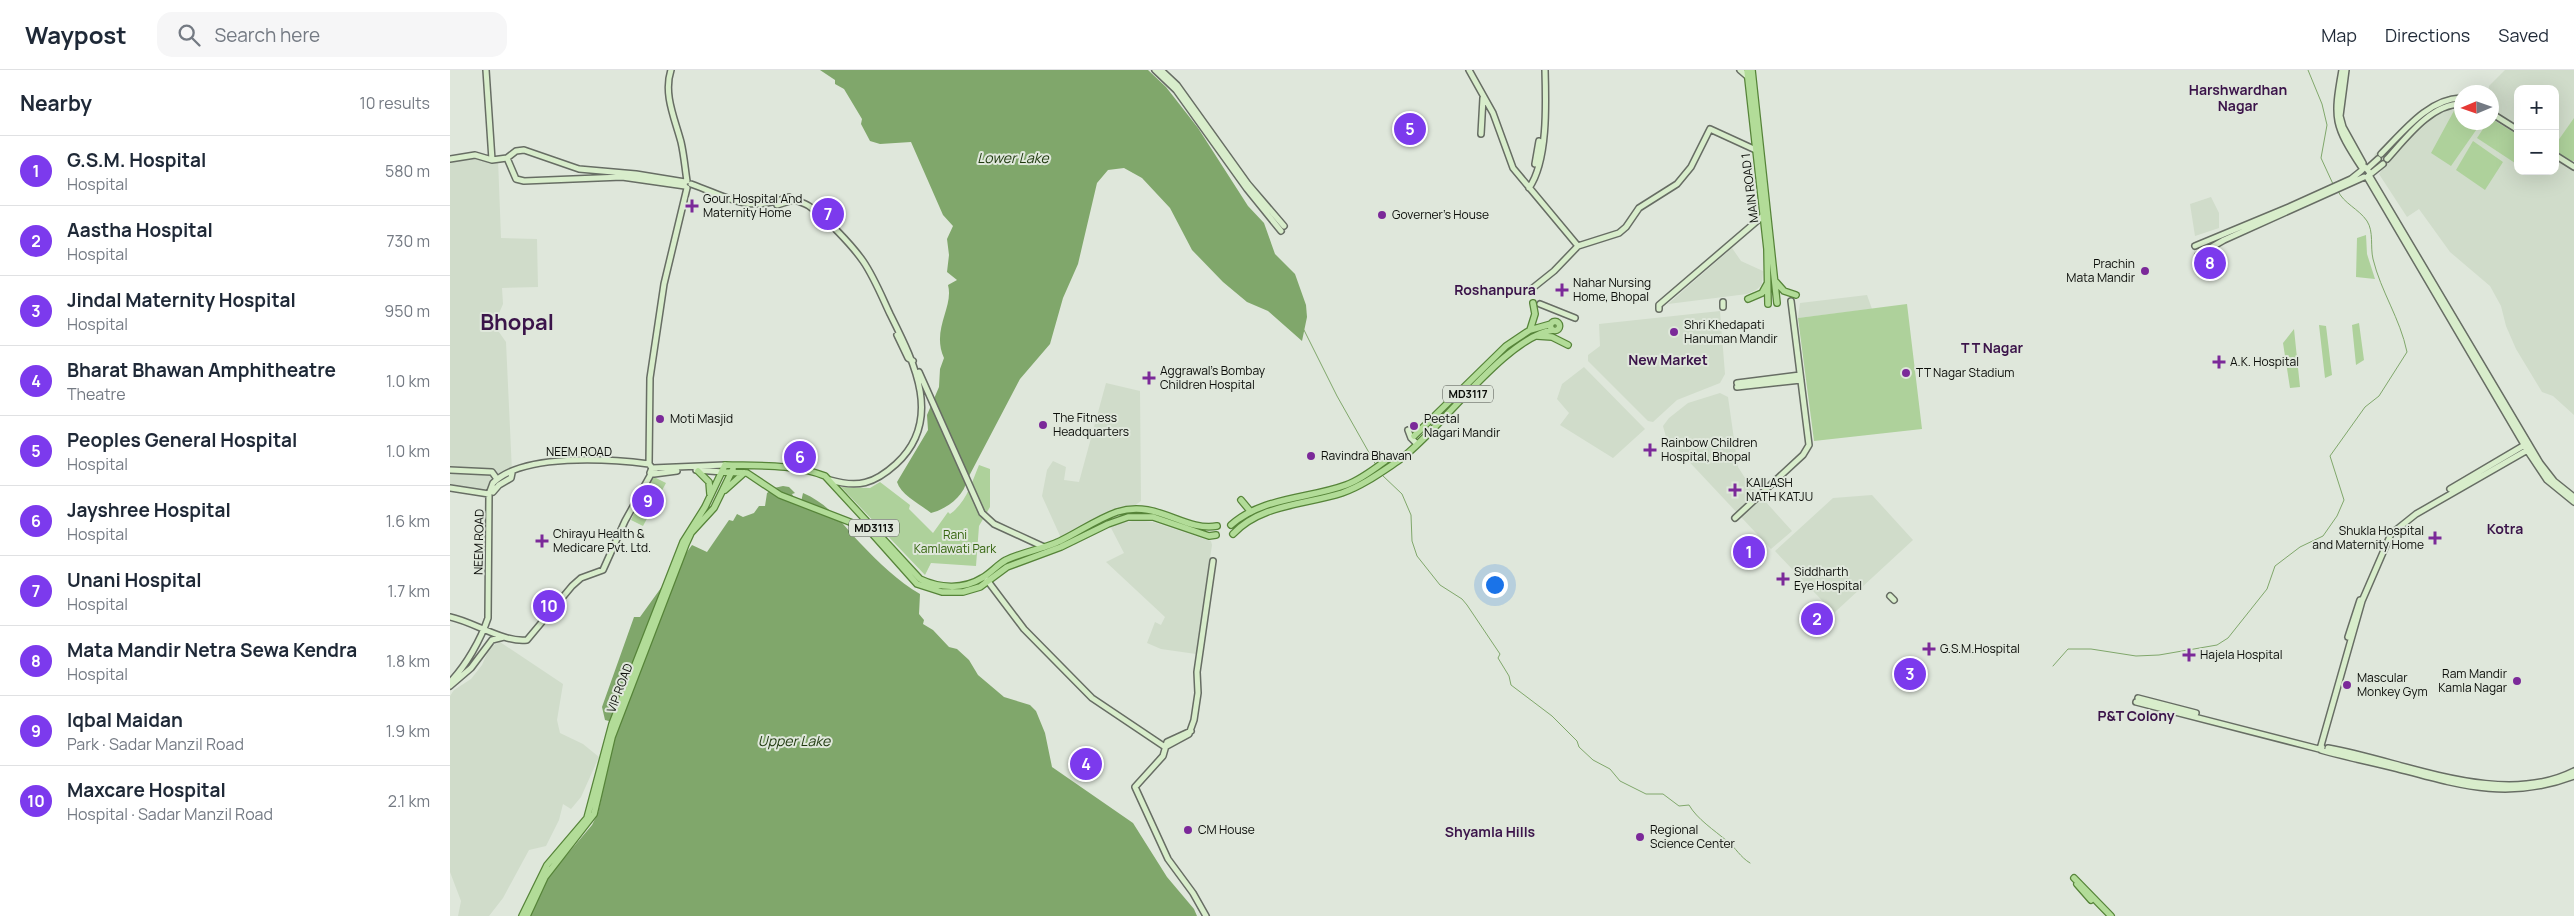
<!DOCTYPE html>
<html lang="en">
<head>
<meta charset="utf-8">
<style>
	body { margin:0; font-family:Manrope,sans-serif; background:#f6f6f7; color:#1f2937 }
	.controls { position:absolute; right:15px; top:15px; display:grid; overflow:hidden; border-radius:10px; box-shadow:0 5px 20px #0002 }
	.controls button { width:45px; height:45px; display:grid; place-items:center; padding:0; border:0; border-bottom:1px solid #e0e1e3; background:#fff; color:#1f2937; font:25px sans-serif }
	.compass { position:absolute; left:2004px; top:15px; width:45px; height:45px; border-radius:50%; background:#fff; box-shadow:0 5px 20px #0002; rotate:268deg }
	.you { position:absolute; left:1044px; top:514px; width:18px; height:18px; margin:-12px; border:4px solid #fff; border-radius:50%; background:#1a73e8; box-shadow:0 0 0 8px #1a73e833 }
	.badge { display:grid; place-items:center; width:32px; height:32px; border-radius:50%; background:#7c3aed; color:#fff; font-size:16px; font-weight:700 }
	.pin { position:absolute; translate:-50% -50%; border:2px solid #fff; box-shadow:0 1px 5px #0006 }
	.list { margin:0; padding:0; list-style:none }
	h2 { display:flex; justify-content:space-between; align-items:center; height:65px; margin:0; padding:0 20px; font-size:21px }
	h2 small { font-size:16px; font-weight:400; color:#747a83 }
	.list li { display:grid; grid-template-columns:32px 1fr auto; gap:15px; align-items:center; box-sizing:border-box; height:70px; padding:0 20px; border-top:1px solid #e0e1e3 }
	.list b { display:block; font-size:19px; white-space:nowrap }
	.list p { margin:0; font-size:16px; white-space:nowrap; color:#747a83 }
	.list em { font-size:16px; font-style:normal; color:#747a83 }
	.icon { flex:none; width:28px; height:28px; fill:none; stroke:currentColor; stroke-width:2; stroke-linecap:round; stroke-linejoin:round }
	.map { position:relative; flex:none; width:2124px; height:846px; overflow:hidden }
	header { display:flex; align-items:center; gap:30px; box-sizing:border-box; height:70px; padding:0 25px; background:#fff; border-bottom:1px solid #e0e1e3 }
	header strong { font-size:24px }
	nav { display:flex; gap:28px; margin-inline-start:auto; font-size:18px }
	.search { width:350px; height:45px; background:#f6f6f7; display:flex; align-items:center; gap:12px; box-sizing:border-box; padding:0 18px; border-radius:15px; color:#747a83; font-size:19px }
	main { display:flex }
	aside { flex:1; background:#fff }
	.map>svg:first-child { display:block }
</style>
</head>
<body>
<header>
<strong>Waypost</strong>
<div class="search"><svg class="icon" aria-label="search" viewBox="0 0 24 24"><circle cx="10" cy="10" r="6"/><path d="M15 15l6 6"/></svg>Search here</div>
<nav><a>Map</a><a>Directions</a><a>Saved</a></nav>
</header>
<main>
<aside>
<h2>Nearby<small>10 results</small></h2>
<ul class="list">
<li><span class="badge">1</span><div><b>G.S.M. Hospital</b><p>Hospital</p></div><em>580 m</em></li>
<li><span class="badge">2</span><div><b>Aastha Hospital</b><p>Hospital</p></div><em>730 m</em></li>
<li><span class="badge">3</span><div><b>Jindal Maternity Hospital</b><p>Hospital</p></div><em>950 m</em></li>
<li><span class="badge">4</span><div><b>Bharat Bhawan Amphitheatre</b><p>Theatre</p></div><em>1.0 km</em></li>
<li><span class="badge">5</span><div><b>Peoples General Hospital</b><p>Hospital</p></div><em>1.0 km</em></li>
<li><span class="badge">6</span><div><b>Jayshree Hospital</b><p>Hospital</p></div><em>1.6 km</em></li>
<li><span class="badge">7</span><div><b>Unani Hospital</b><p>Hospital</p></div><em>1.7 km</em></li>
<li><span class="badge">8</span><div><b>Mata Mandir Netra Sewa Kendra</b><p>Hospital</p></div><em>1.8 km</em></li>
<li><span class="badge">9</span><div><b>Iqbal Maidan</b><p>Park · Sadar Manzil Road</p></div><em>1.9 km</em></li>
<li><span class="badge">10</span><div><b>Maxcare Hospital</b><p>Hospital · Sadar Manzil Road</p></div><em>2.1 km</em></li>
</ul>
</aside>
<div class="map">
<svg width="2124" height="846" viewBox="0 0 2124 846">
	<rect width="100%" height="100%" fill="#dfe7db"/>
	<path fill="#d0dcca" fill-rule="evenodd" d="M 2055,0 L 2124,0 L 2124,345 L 2103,326 L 2092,322 L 2066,279 L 2056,256 L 2051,236 L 2040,216 L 2000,182 L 1969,139 L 1957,147 L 1929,104 L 1935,96 L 1924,85 L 1968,42 L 2006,24 L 2011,23 L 2011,52 L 2041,52 L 2041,22 L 2038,22 L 2039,16 ZM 2068,19 L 2105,19 L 2105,101 L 2068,101 Z
		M 20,85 L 48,89 L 51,168 L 87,169 L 88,217 L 52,218 L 53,234 L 44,255 L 56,272 L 62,402 L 44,412 L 46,422 L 39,424 L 0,418 L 0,87 Z
		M 1761,127 L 1769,143 L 1769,158 L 1745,166 L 1740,134 Z
		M 1282,178 L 1291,191 L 1313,201 L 1312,215 L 1306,220 L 1297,224 L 1218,234 Z
		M 1417,225 L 1422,239 L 1348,248 L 1350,233 Z
		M 1270,241 L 1275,304 L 1270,313 L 1227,330 L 1203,352 L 1198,351 L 1138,291 L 1138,285 L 1150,276 L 1149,254 Z
		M 1134,297 L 1195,359 L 1163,388 L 1110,355 L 1119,343 L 1107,329 L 1112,314 Z
		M 656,313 L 690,321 L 691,431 L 684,436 L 671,438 L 650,447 L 611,468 L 592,426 L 597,400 L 603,391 L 616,397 L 614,410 L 629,412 Z
		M 1270,323 L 1278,327 L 1288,397 L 1297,411 L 1342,461 L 1321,479 L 1216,367 L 1213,356 L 1219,348 L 1238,333 Z
		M 1422,425 L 1463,470 L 1384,543 L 1325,481 L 1383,428 Z
		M 687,450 L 703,452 L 761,471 L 762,475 L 746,584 L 711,579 L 697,573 L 705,552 L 711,555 L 715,547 L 656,492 L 674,483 L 660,456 Z
		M 50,572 L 113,614 L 107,650 L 110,663 L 133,674 L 149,687 L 131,727 L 121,739 L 113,734 L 109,750 L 96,776 L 79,780 L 53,828 L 39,846 L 8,846 L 11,831 L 0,802 L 0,626 L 4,620 L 21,609 L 32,595 L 40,577 Z"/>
	<path fill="#aed19b" d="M 2006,37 L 2011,37 L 2011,52 L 2031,53 L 2001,96 L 1981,83 Z
		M 2124,48 L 2124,91 L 2121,91 L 2105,81 L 2105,75 Z
		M 2042,49 L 2068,65 L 2068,95 L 2027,68 L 2037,53 L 2041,52 Z
		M 2023,71 L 2053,92 L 2035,120 L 2006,100 Z
		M 1916,165 L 1917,184 L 1925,209 L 1906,207 L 1907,168 Z
		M 1457,234 L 1472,359 L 1364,371 L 1348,248 Z
		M 1909,253 L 1914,290 L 1906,295 L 1902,255 Z
		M 1869,255 L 1876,256 L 1882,305 L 1875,308 Z
		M 1844,259 L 1850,317 L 1840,318 L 1833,273 Z
		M 529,395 L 540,399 L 540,437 L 529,456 L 526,496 L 481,493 L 475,505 L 391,417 L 420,418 L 430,412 L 460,435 L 459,439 L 483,463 L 498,442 L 500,444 C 516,433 522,412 529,395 Z
		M 202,406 L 216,413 L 193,456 L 181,450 Z"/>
	<path fill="#80a76b" d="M 370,0 L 698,0 L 716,17 L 748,58 L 798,136 L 814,153 L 825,184 L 845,204 L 856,235 L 857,247 L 852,271 L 818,241 L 797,232 L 773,212 L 742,180 L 720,138 L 692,108 L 674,98 L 658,100 L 647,113 L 628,194 L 613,228 L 600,274 L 570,309 L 517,410 C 514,426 497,439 481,443 C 471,435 451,425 447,412 L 478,360 L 477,345 L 489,317 L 490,299 L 494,288 C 481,259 504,237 498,215 L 507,210 L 497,202 L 499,185 L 497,169 L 503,156 L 493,145 L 461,72 L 430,74 L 420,71 L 411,54 L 412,49 L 394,19 L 385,14 L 385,10 Z
		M 333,416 L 339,417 L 345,423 L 342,424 L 346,432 L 351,432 L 353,423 C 379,434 392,454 411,474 C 429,493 448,511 470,524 L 469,544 L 474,550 L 473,554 L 483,560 L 499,577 L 507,579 L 519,590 L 528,605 L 554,627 L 580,635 L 586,641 L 595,663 L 602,697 L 683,753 L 717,807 L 744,839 L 747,846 L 80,846 L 99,806 L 142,755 L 148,743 L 163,674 L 170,654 L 155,650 L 152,637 L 184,547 L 190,547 L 242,475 L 257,482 L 279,450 L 283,451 L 287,444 L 293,447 L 304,443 L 309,436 L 315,436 L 317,423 L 324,418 Z"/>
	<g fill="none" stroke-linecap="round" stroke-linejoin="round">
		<path stroke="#80a76b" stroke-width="1" d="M 1858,0 L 1872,34 L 1877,55 L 1871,88 L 1883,114
			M 854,260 L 887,326 L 926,395
			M 932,405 L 952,424 L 961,445 L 962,471 L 967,486 L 990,515 L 1012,529 L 1017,535 L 1050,584 L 1048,588 L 1059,606 L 1061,615 L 1102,646 L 1127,671 L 1129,677 L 1143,690 L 1160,699 L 1170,711 L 1196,724 L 1213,724 L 1229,736 L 1239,735 C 1247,749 1264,760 1277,771 C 1286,778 1290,787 1300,793
			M 1603,596 L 1618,579 L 1641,579 L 1686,586 L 1709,585 L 1767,575 L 1778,568 L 1817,519 L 1825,496 L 1850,477 L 1873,466 L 1887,446 L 1894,430 L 1880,386 L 1915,337 L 1929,326 L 1957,282 C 1950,248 1931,222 1923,189 C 1920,176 1924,162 1917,151 C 1909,139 1893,133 1888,121"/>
		<defs>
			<path id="secondary" d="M 36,0 L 42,90
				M 221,0 C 213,24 225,49 231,72 C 234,85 235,98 237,111
				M 705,0 L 726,20 L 797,119 L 831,161
				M 711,0 L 727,15 L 798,114 L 834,156
				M 1019,0 L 1043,43 L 1063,98 L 1128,176
				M 1290,0 L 1297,6
				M 1892,0 C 1883,50 1884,55 1912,98
				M 1896,0 L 1890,46 L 1893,57 L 1913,93
				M 2041,43 L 2068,60
				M 1031,64 L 1033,28
				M 1931,84 C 1953,62 1978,29 2011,28
				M 2105,85 L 2124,97
				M 57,88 L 66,109 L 74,111 L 172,107 L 235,116
				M 0,89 L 25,85 L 42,90 L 57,88 L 66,81 L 74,80 L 129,99 L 186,104 L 235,112
				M 1937,89 C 1956,68 1981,34 2011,34
				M 1085,94 L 1089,71
				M 1917,99 L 1928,89
				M 1911,101 L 1915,97 L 1920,103
				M 1919,105 L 2090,393 L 2104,411 L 2124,427
				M 1918,106 L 1933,94
				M 1917,107 L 2079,383 L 2097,410 L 2124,432
				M 241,114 C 280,128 297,143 339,127 C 345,131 353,132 359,136 C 376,148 401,174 413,191 C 424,207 432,227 440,244 C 464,292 494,350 446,394 C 424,414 408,418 380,410
				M 1079,118 C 1098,91 1096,33 1095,0
				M 327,135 L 343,130
				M 1745,176 L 1839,137 L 1901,109 L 1911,101
				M 1748,185 L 1774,170 L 1914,107
				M 1079,221 L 1104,201 L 1128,176 L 1169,163 L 1176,157 L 1189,138 L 1227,114 L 1241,97 L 1260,59 L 1308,81
				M 1273,232 L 1273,237
				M 1090,234 L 1125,248
				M 1209,239 L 1209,235 L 1314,145
				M 447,265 L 458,288 L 463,291
				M 469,302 L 532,443 L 544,454 L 594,477
				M 1287,313 L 1350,305
				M 1287,317 L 1351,310
				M 958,360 L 961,368 L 967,374
				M 202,398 L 199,394 L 200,308 L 214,214 L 237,118
				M 205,399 L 205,403 L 200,403 L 202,398 L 275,395
				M 0,400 L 42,402 L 47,409
				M 246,400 L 273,402
				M 204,404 L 227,401
				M 0,418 L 39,424
				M 2000,419 L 2078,373
				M 43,422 L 49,415 L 61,408 L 62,403
				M 1285,448 L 1353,385 L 1359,375 L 1341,231
				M 537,510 L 574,559 L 642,628 L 715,677
				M 1440,526 L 1444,530
				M 0,547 C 24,552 54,573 77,570 L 122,516 L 131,508 L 153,500 L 175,451 L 201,404
				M 1898,567 L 1910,530
				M 0,612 C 16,596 31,569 38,548 L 39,424 L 43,413 C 73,383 159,389 199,394
				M 0,616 L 21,598 L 42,570 L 54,567
				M 1688,628 L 1746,643
				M 1686,632 L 1869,679
				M 741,661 L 717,672 L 713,686 L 685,717 L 718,789 L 743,823 L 756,846
				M 715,677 L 739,664 L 744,650 L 748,623 L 747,602 L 763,491
				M 1872,677 L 1870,679 L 1912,531 L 1941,464 L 1966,444 L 2081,378
				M 1878,678 C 1953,691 2051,738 2124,701
				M 1871,680 C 1895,687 1921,692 1945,698 C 2009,715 2059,731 2124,706"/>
			<path id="primary" d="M 1297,0 L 1317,179 L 1318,234
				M 1302,0 L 1327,233
				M 1326,212 L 1334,221 L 1346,225
				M 1298,229 L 1312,223 L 1317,214
				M1100.5 256a4.5 4.5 0 1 1 9 0a4.5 4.5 0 1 1-9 0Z
				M 1080,260 L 1085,244 L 1083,233
				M 1087,266 L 1102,267 L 1118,275
				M 964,366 L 1056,276 L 1080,260 L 1101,254
				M 248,401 L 259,412 L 260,424
				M 273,402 L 297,403 L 330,425 L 418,459 L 467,514 L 492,522 L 513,522 L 530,517 L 557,497 L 611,477 L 658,454 L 678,447 L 703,447 L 759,466 L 766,465
				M 275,420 L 294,403
				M 791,430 L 801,442
				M 781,455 C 812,427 858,429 896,415 C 910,410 923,400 935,391
				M 783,464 C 811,434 855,435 892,423 C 912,416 930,403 948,391 C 990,361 1055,267 1103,260
				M 1624,808 L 1661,846
				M 1627,814 L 1641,830
				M 72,846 L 97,795 L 137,748 L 162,654 L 233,472 L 255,437 L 275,395 C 308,396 345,394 375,406 L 470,509 C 489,518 513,520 532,508 C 541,503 547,495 556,490 C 573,482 593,479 610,471 C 629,462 647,449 667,442 C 707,429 734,462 767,456
				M 77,846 L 95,807 L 144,744 L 162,667 L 236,474 L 241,463 L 264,438 L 283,399"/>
		</defs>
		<use href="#secondary" stroke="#676d64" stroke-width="8"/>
		<use href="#primary" stroke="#568439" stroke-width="8"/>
		<use href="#secondary" stroke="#d8edcb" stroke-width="5"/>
		<use href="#primary" stroke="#b2dc98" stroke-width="5.5"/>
	</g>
	<g fill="#7b2999" stroke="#dfe7db" stroke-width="2">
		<path d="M239.5 128.5h5v5h5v5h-5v5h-5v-5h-5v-5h5z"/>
		<circle cx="932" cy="145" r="5"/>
		<circle cx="1695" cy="201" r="5"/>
		<path d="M1109.5 212.5h5v5h5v5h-5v5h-5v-5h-5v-5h5z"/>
		<circle cx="1224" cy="262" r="5"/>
		<path d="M1766.5 284.5h5v5h5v5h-5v5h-5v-5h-5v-5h5z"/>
		<circle cx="1456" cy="303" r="5"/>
		<path d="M696.5 300.5h5v5h5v5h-5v5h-5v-5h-5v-5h5z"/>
		<circle cx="210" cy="349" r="5"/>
		<circle cx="593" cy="355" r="5"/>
		<circle cx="964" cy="356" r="5"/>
		<path d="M1197.5 372.5h5v5h5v5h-5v5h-5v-5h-5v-5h5z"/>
		<circle cx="861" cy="386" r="5"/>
		<path d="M1282.5 412.5h5v5h5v5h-5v5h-5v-5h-5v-5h5z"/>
		<path d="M1982.5 460.5h5v5h5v5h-5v5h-5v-5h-5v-5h5z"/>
		<path d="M89.5 463.5h5v5h5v5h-5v5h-5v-5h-5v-5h5z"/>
		<path d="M1330.5 501.5h5v5h5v5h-5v5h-5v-5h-5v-5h5z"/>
		<path d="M1476.5 571.5h5v5h5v5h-5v5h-5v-5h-5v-5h5z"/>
		<path d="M1736.5 577.5h5v5h5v5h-5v5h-5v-5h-5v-5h5z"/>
		<circle cx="2067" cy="611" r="5"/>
		<circle cx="1897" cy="615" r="5"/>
		<circle cx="738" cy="760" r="5"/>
		<circle cx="1190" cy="767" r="5"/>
	</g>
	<g text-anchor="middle" stroke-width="4" stroke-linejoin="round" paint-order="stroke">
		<g fill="#dfe7db" stroke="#4b4e48" stroke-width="1">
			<rect x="993" y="315.5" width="50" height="17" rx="4"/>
			<rect x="399" y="449.5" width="50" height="17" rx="4"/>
		</g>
		<g font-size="11" font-weight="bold" fill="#0b0d09">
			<text x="1018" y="328">MD3117</text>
			<text x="424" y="462">MD3113</text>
		</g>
		<g font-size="12" fill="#0b0d09" stroke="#dfe7db">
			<text transform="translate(1300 118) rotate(-97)" y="4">MAIN ROAD 1</text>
			<text x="129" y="386">NEEM ROAD</text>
			<text transform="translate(29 472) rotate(-89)" y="4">NEEM ROAD</text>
			<text transform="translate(170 618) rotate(-69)" y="4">VIP ROAD</text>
		</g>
		<g font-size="12" fill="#0b0d09" stroke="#dfe7db" text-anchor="start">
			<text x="253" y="133">Gour Hospital And<tspan x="253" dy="14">Maternity Home</tspan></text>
			<text x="942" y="149">Governer's House</text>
			<text x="1685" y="198" text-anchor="end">Prachin<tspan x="1685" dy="14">Mata Mandir</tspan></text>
			<text x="1123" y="217">Nahar Nursing<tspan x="1123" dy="14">Home, Bhopal</tspan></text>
			<text x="1234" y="259">Shri Khedapati<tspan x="1234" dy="14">Hanuman Mandir</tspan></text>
			<text x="1780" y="296">A.K. Hospital</text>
			<text x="710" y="305">Aggrawal's Bombay<tspan x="710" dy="14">Children Hospital</tspan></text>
			<text x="1466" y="307">TT Nagar Stadium</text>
			<text x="603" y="352">The Fitness<tspan x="603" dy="14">Headquarters</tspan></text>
			<text x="220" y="353">Moti Masjid</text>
			<text x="974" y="353">Peetal<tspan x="974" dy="14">Nagari Mandir</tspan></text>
			<text x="1211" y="377">Rainbow Children<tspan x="1211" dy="14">Hospital, Bhopal</tspan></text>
			<text x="871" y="390">Ravindra Bhavan</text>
			<text x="1296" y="417">KAILASH<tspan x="1296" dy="14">NATH KATJU</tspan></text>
			<text x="1974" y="465" text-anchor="end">Shukla Hospital<tspan x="1974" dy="14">and Maternity Home</tspan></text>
			<text x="103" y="468">Chirayu Health &amp;<tspan x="103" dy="14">Medicare Pvt. Ltd.</tspan></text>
			<text x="1344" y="506">Siddharth<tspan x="1344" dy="14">Eye Hospital</tspan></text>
			<text x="1490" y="583">G.S.M.Hospital</text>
			<text x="1750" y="589">Hajela Hospital</text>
			<text x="2057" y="608" text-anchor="end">Ram Mandir<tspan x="2057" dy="14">Kamla Nagar</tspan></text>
			<text x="1907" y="612">Mascular<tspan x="1907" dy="14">Monkey Gym</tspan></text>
			<text x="748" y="764">CM House</text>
			<text x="1200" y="764">Regional<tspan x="1200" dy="14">Science Center</tspan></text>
		</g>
		<g font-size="12" fill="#33630c" stroke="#dfe7db">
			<text x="505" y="469">Rani<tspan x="505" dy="14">Kamlawati Park</tspan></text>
		</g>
		<g font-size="14" font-weight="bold" fill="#3b144a" stroke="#dfe7db">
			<text x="1788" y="25">Harshwardhan<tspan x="1788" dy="16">Nagar</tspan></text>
			<text x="1045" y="225">Roshanpura</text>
			<text x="1542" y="283">T T Nagar</text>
			<text x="1218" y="295">New Market</text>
			<text x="2055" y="464">Kotra</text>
			<text x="1686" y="651">P&amp;T Colony</text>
			<text x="1040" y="767">Shyamla Hills</text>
		</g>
		<g font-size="14" font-style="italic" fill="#1e380d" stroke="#dfe7db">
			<text x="563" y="93">Lower Lake</text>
			<text x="344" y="676">Upper Lake</text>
		</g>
		<g font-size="22" font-weight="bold" fill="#3b144a" stroke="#dfe7db">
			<text x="67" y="260">Bhopal</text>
		</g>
	</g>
</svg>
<div class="controls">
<button>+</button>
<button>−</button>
</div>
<svg class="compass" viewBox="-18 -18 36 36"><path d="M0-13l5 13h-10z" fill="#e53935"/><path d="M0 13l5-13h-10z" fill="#747a83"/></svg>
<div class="you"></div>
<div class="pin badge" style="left:1299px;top:482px">1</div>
<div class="pin badge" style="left:1367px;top:549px">2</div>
<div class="pin badge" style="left:1460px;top:604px">3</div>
<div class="pin badge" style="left:636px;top:694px">4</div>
<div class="pin badge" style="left:960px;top:59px">5</div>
<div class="pin badge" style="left:350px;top:387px">6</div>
<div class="pin badge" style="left:378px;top:144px">7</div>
<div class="pin badge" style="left:1760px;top:193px">8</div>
<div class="pin badge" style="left:198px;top:431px">9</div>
<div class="pin badge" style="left:99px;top:536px">10</div>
</div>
</main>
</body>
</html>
